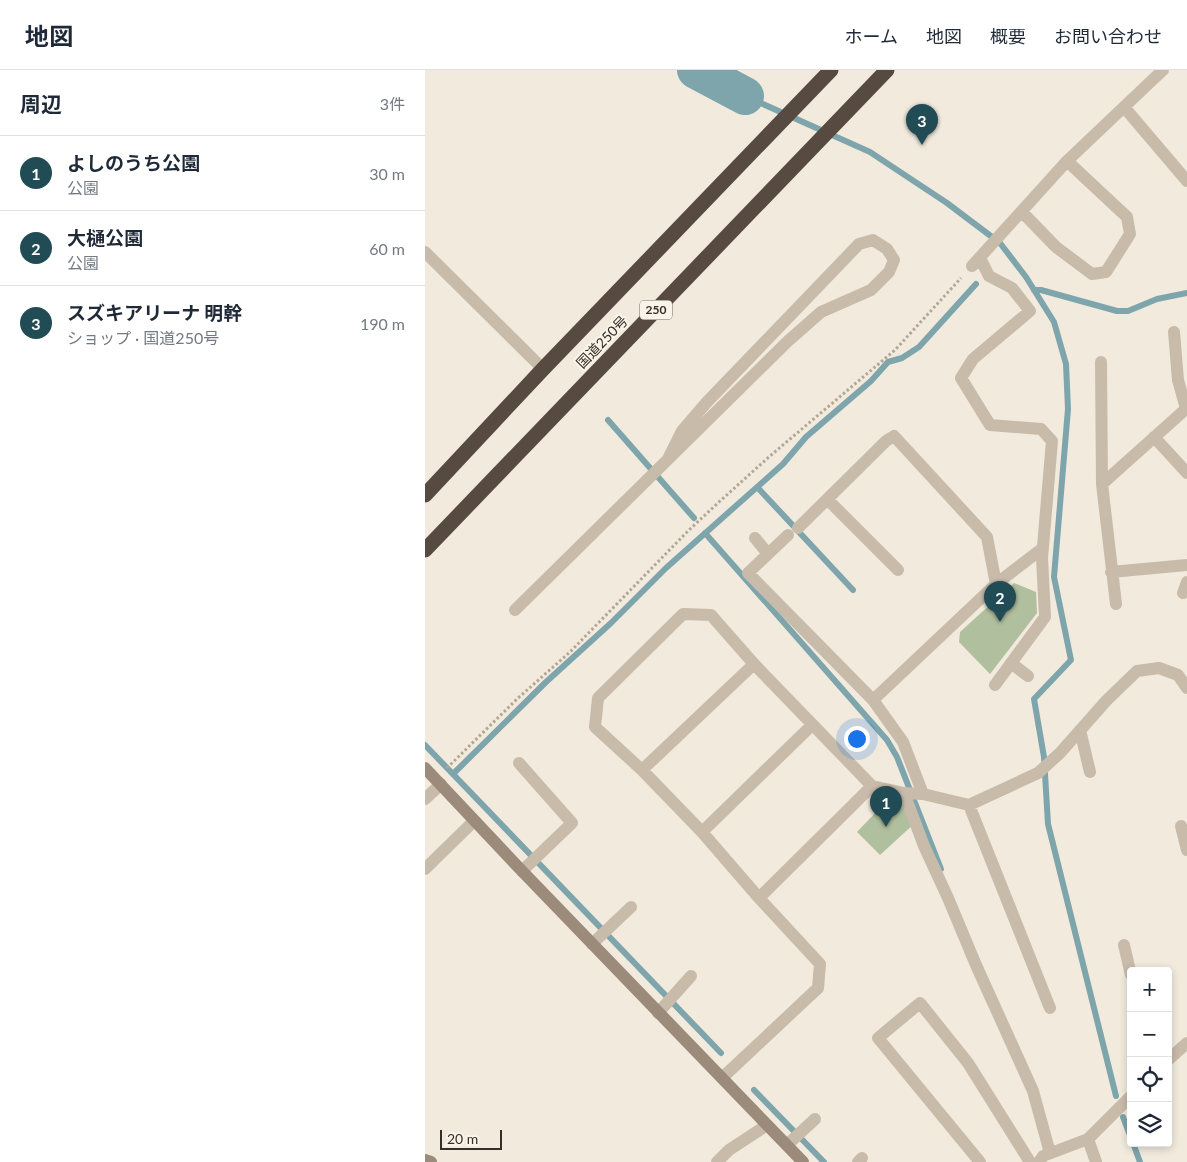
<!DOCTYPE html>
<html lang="ja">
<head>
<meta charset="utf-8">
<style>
	body { margin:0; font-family:Lato,"Noto Sans JP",sans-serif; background:#f2f2f3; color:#1f2937 }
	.controls { position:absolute; right:15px; bottom:15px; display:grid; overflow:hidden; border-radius:5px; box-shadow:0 2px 8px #0003 }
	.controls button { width:45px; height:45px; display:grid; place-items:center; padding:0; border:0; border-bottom:1px solid #e0e1e3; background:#fff; color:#1f2937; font:25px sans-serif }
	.scale { position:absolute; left:15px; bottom:12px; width:62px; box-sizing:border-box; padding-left:5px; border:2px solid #362f29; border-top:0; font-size:14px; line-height:18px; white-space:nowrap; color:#362f29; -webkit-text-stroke:4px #f9f3ea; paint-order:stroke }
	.you { position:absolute; left:431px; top:668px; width:18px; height:18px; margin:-12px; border:4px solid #fff; border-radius:50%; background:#1a73e8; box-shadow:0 0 0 8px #1a73e833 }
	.badge { display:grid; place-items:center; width:32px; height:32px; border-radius:50%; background:#214b55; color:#fff; font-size:16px; font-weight:700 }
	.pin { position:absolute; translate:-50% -41px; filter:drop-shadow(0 1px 2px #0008) }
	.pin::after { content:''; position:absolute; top:26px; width:18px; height:15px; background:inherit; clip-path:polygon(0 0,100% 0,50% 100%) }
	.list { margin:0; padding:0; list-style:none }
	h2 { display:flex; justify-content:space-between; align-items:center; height:65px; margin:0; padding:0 20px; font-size:21px }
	h2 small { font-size:16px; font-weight:400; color:#747a83 }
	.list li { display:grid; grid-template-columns:32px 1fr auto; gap:15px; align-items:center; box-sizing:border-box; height:75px; padding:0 20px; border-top:1px solid #e0e1e3 }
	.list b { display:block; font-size:19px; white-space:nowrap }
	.list p { margin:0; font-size:16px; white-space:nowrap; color:#747a83 }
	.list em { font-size:16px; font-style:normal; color:#747a83 }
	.icon { flex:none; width:28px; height:28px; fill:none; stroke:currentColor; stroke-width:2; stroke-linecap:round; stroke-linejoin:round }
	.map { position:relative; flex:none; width:762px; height:1092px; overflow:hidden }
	header { display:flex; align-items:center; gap:30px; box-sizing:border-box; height:70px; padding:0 25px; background:#fff; border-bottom:1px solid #e0e1e3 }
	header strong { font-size:24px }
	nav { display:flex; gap:28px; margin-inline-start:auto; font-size:18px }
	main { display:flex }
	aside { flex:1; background:#fff }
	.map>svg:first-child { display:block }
</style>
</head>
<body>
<header>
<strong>地図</strong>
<nav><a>ホーム</a><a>地図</a><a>概要</a><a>お問い合わせ</a></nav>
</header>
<main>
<aside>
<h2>周辺<small>3件</small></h2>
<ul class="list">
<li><span class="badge">1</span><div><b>よしのうち公園</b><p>公園</p></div><em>30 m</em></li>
<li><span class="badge">2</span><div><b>大樋公園</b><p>公園</p></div><em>60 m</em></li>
<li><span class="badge">3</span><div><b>スズキアリーナ 明幹</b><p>ショップ · 国道250号</p></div><em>190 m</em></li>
</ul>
</aside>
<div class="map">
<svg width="762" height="1092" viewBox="0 0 762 1092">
	<rect width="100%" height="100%" fill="#f1eadd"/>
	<path fill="#b0bf9e" d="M 589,513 L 611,522 L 612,543 L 565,604 L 534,572 L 535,562 Z
		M 450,731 L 484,734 L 491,752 L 455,785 L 432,762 L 452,741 L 447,735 Z"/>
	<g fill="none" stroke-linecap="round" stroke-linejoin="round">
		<path stroke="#7ea5ac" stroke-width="6" d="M 320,26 L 445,82 L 522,133 L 575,173 L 601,207 L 629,252 L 641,294 L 643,339 L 629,507 L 646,590 L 609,629 L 619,687 L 623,754 L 691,1026
			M 609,220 L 616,220 L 692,241 L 703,241 L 732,229 L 762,223
			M 183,350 L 269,448
			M 333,418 L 428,520
			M 280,463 L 462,670 L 472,687 L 516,799
			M 0,675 L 296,983
			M 28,704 L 121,612 L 186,553 L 241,498 L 358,394 L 381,367 L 446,311 L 463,292 L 477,288 L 494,277 L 551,214
			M 329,1020 L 399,1092
			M 698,1047 L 706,1068
			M 708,1073 L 715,1092"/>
		<path stroke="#7ea5ac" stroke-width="38" d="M 271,0 L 320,26"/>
		<path stroke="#b4a694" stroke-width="3" stroke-dasharray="2.5 2.5" stroke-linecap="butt" d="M 22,698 L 92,629 L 145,582 L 264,460 L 294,432 L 345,386 L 470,280 L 536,208"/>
		<path stroke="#c8bbaa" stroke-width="12" d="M 0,182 L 118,299
			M 90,540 L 222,410
			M 479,723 L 499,776 L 523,828 L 551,895 L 608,1021 L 625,1083
			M 167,874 L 206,837
			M 233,943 L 266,906
			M 362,1075 L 390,1049"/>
		<path stroke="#c8bbaa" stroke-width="12" d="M 699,37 L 762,111
			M 597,142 L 631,177 L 667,204 L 681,202 L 705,164 L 702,147 L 642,91
			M 555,188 L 564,206 L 587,218 L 605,241 L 548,289 L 536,308 L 565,355 L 616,359 L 627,371 L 617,488 L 620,547 L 570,615
			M 547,196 L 642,91 L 738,0
			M 749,262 L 753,310 L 761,339
			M 676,292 L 677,414 L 691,534
			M 729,367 L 762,403
			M 222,410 L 362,272 L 396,242 L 446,220 L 464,202 L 469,190 L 462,179 L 448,170 L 434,174 L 282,332 L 257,361 L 243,389
			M 677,414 L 762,338
			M 403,430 L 473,500
			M 373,458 L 461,371 L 469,366 L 562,467 L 571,514 L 448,630
			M 363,465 L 323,503 L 448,630 L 478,672 L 498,724
			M 330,468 L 343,484
			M 686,502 L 762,495
			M 571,514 L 618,478
			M 758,523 L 762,512
			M 586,593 L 603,606
			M 655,660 L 665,702
			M 94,693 L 147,753 L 97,801
			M 217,700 L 329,594
			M 0,729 L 16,714
			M 544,735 L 625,938
			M 756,756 L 762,780
			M 277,762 L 387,655
			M 0,799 L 49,751
			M 334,828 L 277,762 L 217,700 L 170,657 L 173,628 L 258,544 L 286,545 L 329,594 L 447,716
			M 699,875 L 706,905
			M 743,990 L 762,973
			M 297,1008 L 393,918 L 395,894 L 334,828 L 447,716 L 479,723 L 498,724 L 544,735 L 613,703 L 635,683 L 681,631 L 712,601 L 734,598 L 753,605 L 762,618
			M 663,1069 L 671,1092
			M 292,1092 L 304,1080 L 342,1055
			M 433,1092 L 437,1088
			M 555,1092 L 453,968 L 495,933 L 543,993 L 605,1092
			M 614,1092 L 618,1086 L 663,1069 L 706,1026"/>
		<path stroke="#9c8b7b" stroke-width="12" d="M 0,698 L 97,801 L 378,1092
			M 0,1090 L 6,1092"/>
		<path stroke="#564a41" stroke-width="15" d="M 0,425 L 118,299 L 406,0
			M 0,480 L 462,0"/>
	</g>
	<g text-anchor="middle" stroke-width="4.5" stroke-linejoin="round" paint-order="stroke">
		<rect fill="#f9f3ea" stroke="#706a63" stroke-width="1" x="215" y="230.5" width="32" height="19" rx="4"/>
		<g font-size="12" font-weight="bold" fill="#362f29">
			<text x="231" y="244">250</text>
		</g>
		<g font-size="14" fill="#362f29" stroke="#f9f3ea">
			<text transform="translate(177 272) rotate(-46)" y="5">国道250号</text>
		</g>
	</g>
</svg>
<div class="controls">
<button>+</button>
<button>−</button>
<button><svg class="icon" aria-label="locate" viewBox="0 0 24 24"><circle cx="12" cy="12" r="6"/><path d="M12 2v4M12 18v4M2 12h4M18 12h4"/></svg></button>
<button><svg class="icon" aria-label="layers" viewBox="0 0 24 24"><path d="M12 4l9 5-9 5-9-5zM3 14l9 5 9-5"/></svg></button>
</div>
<div class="scale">20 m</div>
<div class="you"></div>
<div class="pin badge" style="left:461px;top:757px">1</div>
<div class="pin badge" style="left:575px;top:552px">2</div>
<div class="pin badge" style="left:497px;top:75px">3</div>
</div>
</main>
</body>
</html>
